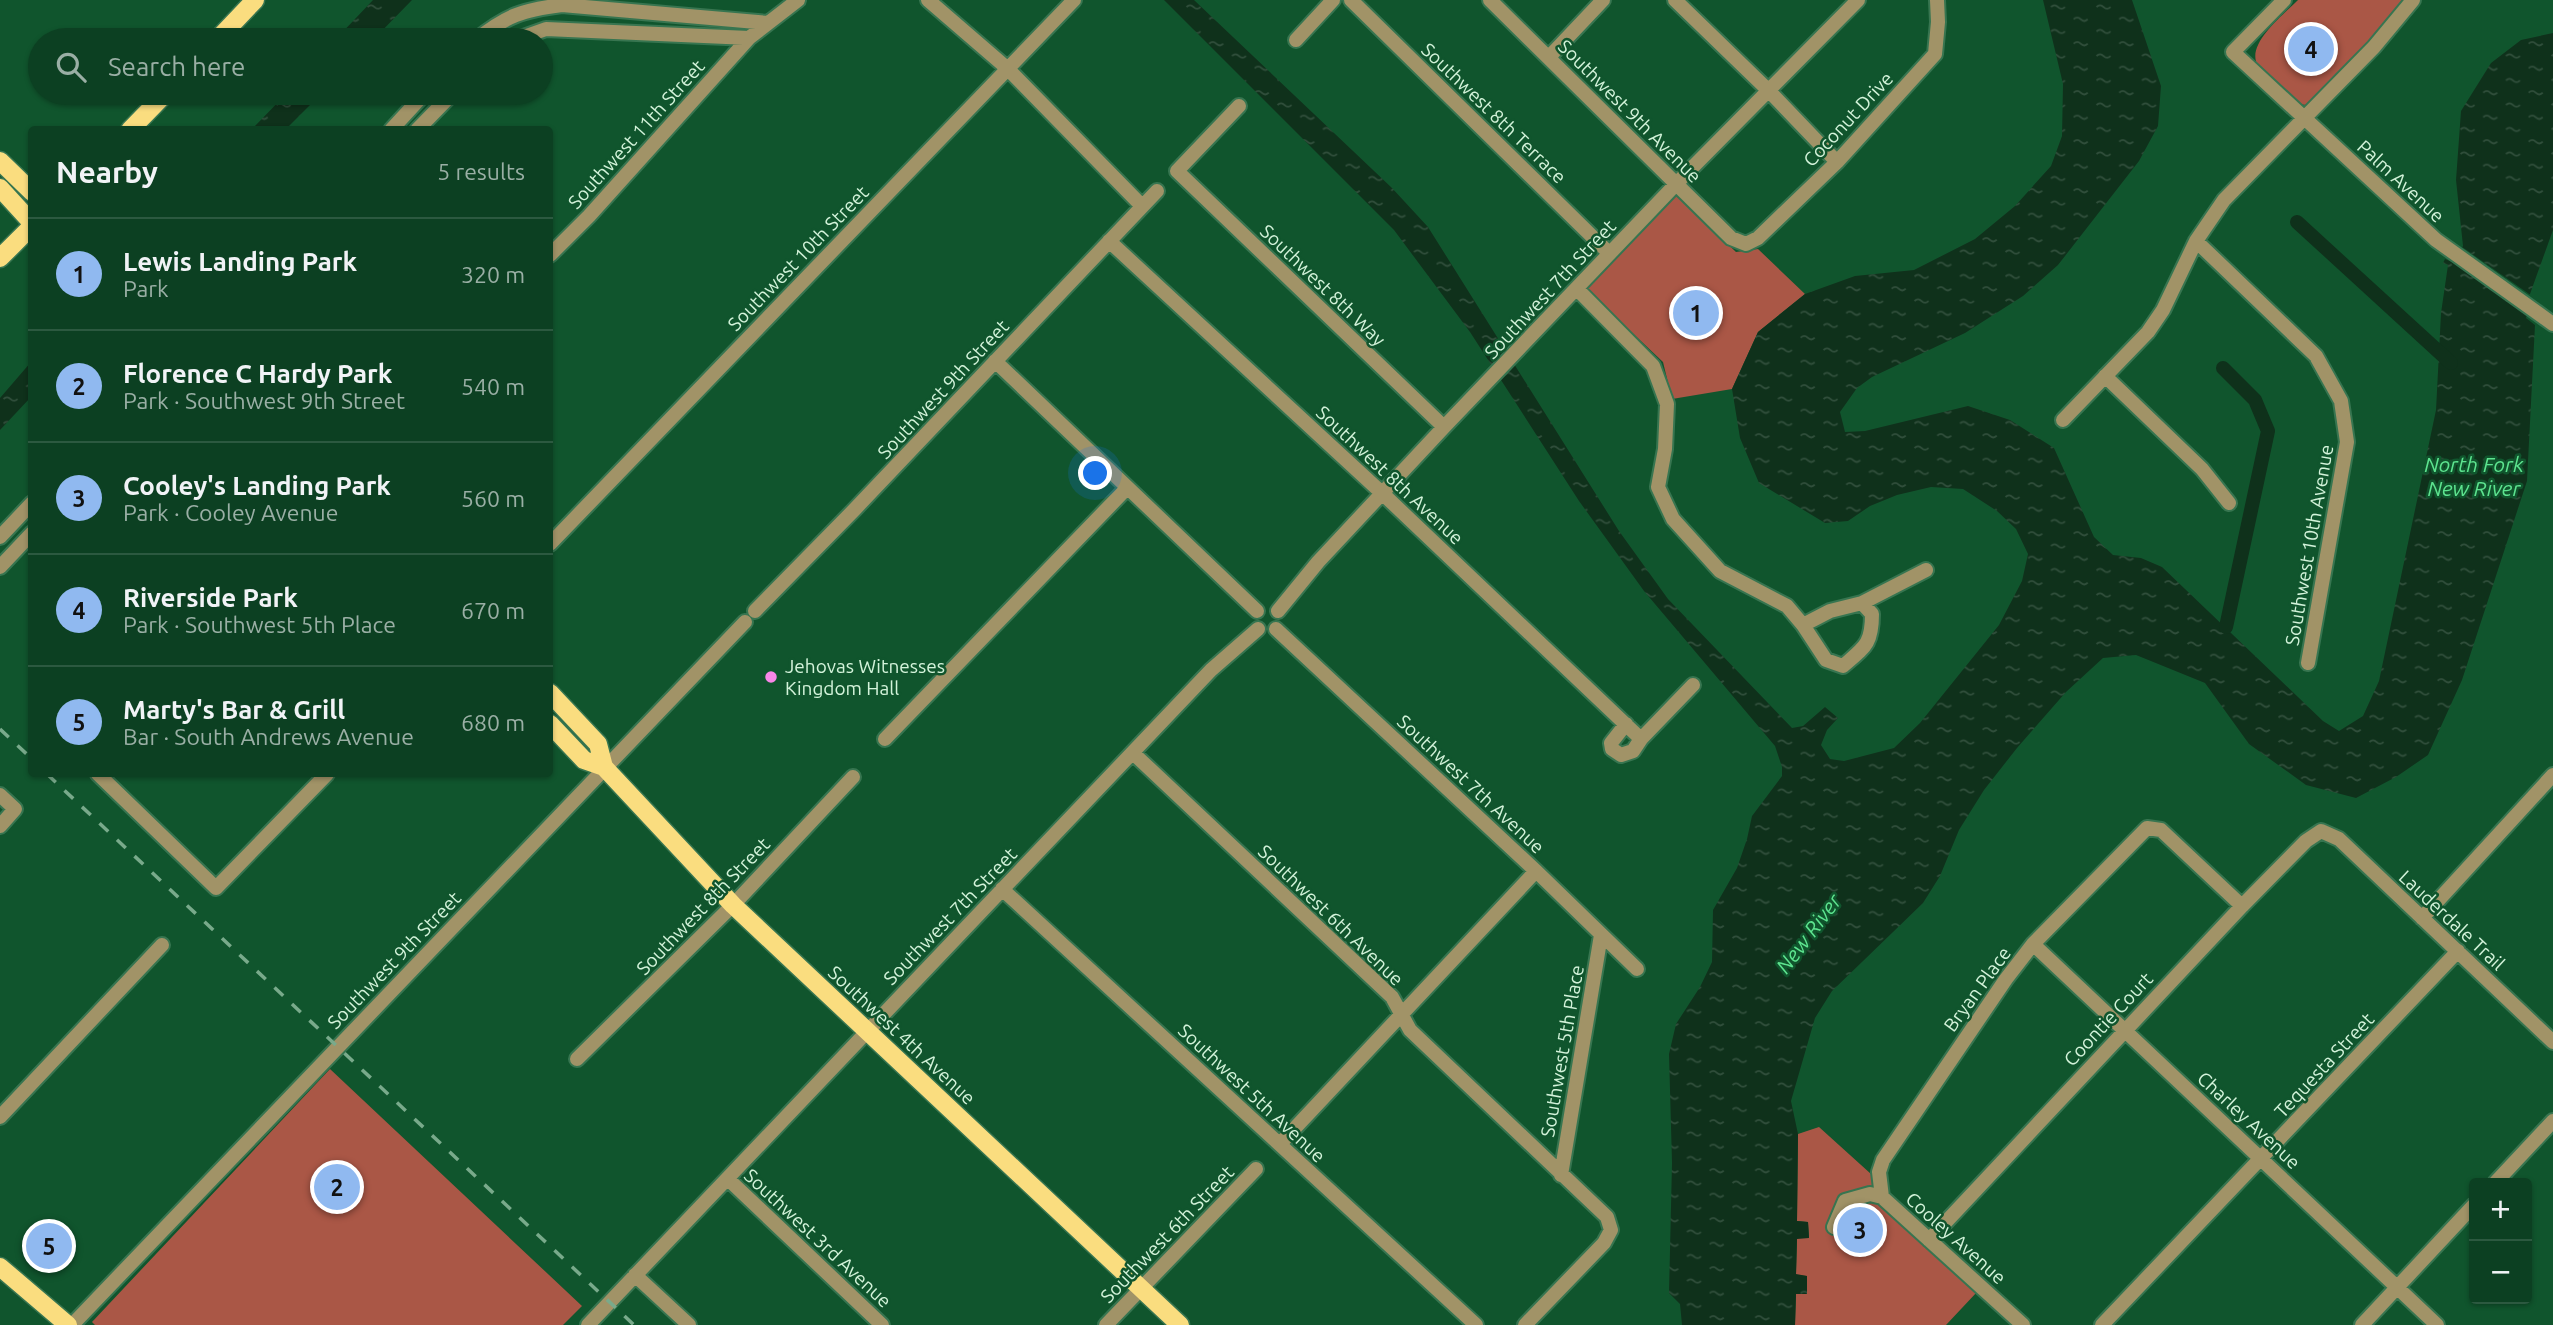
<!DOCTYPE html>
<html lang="en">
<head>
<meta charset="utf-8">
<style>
	body { margin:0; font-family:Ubuntu,sans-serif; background:#1a4b2f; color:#f1f3f6 }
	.controls { position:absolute; right:21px; bottom:21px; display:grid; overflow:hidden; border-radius:7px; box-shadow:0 2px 5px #0004 }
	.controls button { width:63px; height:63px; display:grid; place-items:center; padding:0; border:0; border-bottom:2px solid #2c5940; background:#0c4022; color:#f1f3f6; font:35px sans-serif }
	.you { position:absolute; left:1096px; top:474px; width:24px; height:24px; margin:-18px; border:5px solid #fff; border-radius:50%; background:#1a73e8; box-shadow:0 0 0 10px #1a73e833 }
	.badge { display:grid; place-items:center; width:46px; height:46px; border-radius:50%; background:#90b9f0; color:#111; font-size:23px; font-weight:700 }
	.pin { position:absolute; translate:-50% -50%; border:4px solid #fff; box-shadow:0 2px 7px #0006 }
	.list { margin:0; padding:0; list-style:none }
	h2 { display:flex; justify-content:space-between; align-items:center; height:91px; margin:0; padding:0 28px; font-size:30px }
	h2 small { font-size:23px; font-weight:400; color:#9aafa5 }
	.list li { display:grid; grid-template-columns:46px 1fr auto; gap:21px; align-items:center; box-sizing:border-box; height:112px; padding:0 28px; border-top:2px solid #2c5940 }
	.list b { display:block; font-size:26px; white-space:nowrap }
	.list p { margin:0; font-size:23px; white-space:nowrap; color:#9aafa5 }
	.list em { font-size:23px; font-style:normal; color:#9aafa5 }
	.icon { flex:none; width:38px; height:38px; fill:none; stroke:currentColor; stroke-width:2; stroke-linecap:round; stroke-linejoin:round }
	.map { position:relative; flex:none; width:2553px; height:1325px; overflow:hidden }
	.search { position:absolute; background:#0c4022; box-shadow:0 2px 5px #0004; left:28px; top:28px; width:525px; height:77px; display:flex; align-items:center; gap:18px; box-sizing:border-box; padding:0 24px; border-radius:38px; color:#9aafa5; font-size:26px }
	.panel { position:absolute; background:#0c4022; box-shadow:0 2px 5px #0004; left:28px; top:126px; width:525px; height:651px; border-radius:7px }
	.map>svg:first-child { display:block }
</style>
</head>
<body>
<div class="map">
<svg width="2553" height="1325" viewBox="0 0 2553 1325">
	<defs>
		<pattern id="water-ripples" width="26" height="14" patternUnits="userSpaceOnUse" patternTransform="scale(1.75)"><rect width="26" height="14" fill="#0f311b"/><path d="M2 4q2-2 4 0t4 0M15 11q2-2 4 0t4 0" fill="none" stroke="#314f3c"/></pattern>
	</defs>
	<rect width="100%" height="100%" fill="#10552d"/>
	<path fill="#aa5746" d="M 2298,0 L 2412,0 L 2307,105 L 2295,104 C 2284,92 2269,81 2259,67 C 2243,46 2283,15 2298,0 Z
		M 1675,194 L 1736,252 L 1758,249 L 1805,294 L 1758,332 L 1732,389 L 1672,399 L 1663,362 L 1585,288 Z
		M 330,1069 L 582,1306 L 563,1325 L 95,1325 L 92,1322 Z
		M 1819,1127 L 1871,1174 L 1875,1194 L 1977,1292 L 1946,1325 L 1795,1325 L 1796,1293 L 1807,1293 L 1807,1276 L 1796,1275 L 1797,1238 L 1809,1237 L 1808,1222 L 1797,1221 L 1798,1134 Z"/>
	<path fill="url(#water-ripples)" d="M 373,0 L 412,0 L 373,40 L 335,40 Z
		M 1164,0 L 1194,0 L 1392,188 L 1428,227 L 1619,531 L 1668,599 L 1792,728 L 1803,726 L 1825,707 L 1838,718 L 1827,730 L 1821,745 L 1830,759 L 1844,761 L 1894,748 L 1920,723 L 1999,625 L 2022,581 L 2028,554 L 2016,529 L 1997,511 L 1963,489 L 1931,487 L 1897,495 L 1870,506 L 1848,521 L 1825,523 L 1759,483 L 1740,438 L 1732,389 L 1758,332 L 1805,294 L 1855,276 L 1914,270 L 1975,239 L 2015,206 L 2051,166 L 2062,136 L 2063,84 L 2043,0 L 2132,0 L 2161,86 L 2158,126 L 2139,161 L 2058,265 L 2023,296 L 1965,333 L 1872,377 L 1857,388 L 1840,412 L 1845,432 L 1865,431 L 1968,406 L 2010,420 L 2054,448 L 2094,537 L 2113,555 L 2141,558 L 2162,567 L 2323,721 L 2339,731 L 2363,716 L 2379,681 L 2436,410 L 2441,313 L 2448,265 L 2443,263 L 2445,259 L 2452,262 L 2463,246 L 2456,180 L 2461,111 L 2491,63 L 2521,40 L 2553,33 L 2553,230 L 2530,294 L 2520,309 L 2527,315 L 2526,318 L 2535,325 L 2527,481 L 2462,680 L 2428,755 L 2396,777 L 2356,798 L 2306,785 L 2249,744 L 2205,683 L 2136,655 L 2103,658 L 2066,692 L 2017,748 L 1984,790 L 1959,830 L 1940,876 L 1923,903 L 1832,991 L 1815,1018 L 1791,1101 L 1798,1134 L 1797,1221 L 1808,1222 L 1809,1238 L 1797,1239 L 1796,1274 L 1807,1276 L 1807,1294 L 1796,1294 L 1795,1325 L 1682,1325 L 1680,1304 L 1669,1293 L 1672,1163 L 1669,1054 L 1676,1024 L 1700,987 L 1712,962 L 1713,910 L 1737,868 L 1747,839 L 1752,816 L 1782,776 L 1782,767 L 1775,746 L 1644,591 L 1579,501 L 1470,332 L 1394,230 Z
		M 287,93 L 322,93 L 286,129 L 252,129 Z
		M 31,362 L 31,397 L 0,430 L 0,398 Z"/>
	<path fill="#10552d" d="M 2462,247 L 2532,296 L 2522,310 L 2452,261 Z"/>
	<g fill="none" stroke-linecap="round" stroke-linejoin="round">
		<path stroke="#0f311b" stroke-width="14" d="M 2297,222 L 2451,363
			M 2223,368 L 2255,400 L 2268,431 L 2226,627"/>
		<defs>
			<path id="minor" d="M 928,0 L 1008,69 L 1142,206
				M 1351,0 L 1609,253
				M 1490,0 L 1731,238 L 1746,244 L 1758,238 L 1837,162 L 1935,54 L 1938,22 L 1937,0
				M 1675,0 L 1769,91 L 1837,162
				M 2284,0 L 2233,52 L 2436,240 L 2553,324
				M 476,40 C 507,15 523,10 562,5 L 768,23
				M 515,40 L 546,29 L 749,38
				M 1296,40 L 1333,0
				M 1549,57 L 1603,0
				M 1239,106 L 1177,171 L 1444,427
				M 391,130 L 425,93
				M 417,130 L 453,93
				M 1109,241 L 1383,494 L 1641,739
				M 2196,241 L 2316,356 L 2341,401 L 2347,442 L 2308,663
				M 550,255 L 589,216 L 749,38 L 798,0
				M 1577,289 L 1653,366 L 1667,404 L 1665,449 L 1658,487 L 1673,519 L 1720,571 L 1787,606 L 1803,625
				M 995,361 L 1257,611
				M 2105,376 L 2202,469 L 2229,503
				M 2063,420 L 2148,332 L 2163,310 L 2196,241 L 2224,200 L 2374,47 L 2413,0
				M 0,537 L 32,503
				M 550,544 L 1074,0
				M 0,567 L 32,533
				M 1862,603 L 1872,614 C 1872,644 1865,647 1843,666 L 1826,660 L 1803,625 L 1830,611 Z
				M 1862,603 L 1926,570
				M 755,611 L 855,509 L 1157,191
				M 1278,611 L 1318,562 L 1444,427 L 1676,184 L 1858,0
				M 1276,629 L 1536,871 L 1637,969
				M 1626,724 L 1611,743 L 1612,749 L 1621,755 L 1633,751 L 1641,739 L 1693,685
				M 885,739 L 1127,488
				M 1133,753 L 1392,997 L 1410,1030 L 1607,1217 L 1611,1230 L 1604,1243 L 1525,1325
				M 98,774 L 216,888 L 327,774
				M 0,795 L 15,809 L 0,826
				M 1002,889 L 1476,1325
				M 2422,918 L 2553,775
				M 2033,944 L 2437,1325
				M 577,1059 L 733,905 L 853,777
				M 0,1117 L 162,945
				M 1280,1144 L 1536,871
				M 1561,1175 L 1601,935
				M 728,1179 L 882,1325
				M 2495,1183 L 2553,1121
				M 1882,1197 L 1879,1172 L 1883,1160 L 2006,979 L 2033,944 L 2147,828 L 2161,830 L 2242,906
				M 1834,1227 L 1845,1201 L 1870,1194 L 1882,1197 L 2023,1325
				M 1929,1240 L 2242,906 L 2306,841 L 2321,831 L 2339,839 L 2553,1042
				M 635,1275 L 689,1325
				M 72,1325 L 745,622
				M 588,1325 L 1211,670 L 1258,629
				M 1106,1325 L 1256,1169
				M 2102,1325 L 2458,951
				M 2362,1325 L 2474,1205"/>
			<path id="major" d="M 217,40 L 255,0
				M 130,130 L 166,93
				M 0,161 L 32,192
				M 0,188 L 32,223
				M 0,258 L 32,226
				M 550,693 L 598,744 L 604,767
				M 550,724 L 584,760 L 604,767 L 733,905 L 1180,1325
				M 0,1267 L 68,1325"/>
		</defs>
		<use href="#minor" stroke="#377550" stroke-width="18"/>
		<use href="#major" stroke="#377550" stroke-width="21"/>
		<use href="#minor" stroke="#a19367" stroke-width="14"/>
		<use href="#major" stroke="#fadd7f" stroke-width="18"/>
		<path stroke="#79aa8b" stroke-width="3.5" stroke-dasharray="12 12" stroke-linecap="butt" d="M 0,729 L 32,759
			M 47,774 L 634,1325"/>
	</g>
	<circle fill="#f987e8" stroke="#10552d" stroke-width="2.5" cx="771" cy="677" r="7"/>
	<g text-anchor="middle" stroke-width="5" stroke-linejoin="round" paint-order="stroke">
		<g font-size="19" fill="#d3f3da" stroke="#10552d">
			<text transform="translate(1630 111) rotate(45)" y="7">Southwest 9th Avenue</text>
			<text transform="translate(1494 113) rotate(44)" y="7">Southwest 8th Terrace</text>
			<text transform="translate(1848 119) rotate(-47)" y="7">Coconut Drive</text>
			<text transform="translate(636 134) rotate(-48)" y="7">Southwest 11th Street</text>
			<text transform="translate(2401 181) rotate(43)" y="7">Palm Avenue</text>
			<text transform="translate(798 258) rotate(-46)" y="7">Southwest 10th Street</text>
			<text transform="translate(1323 285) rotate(44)" y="7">Southwest 8th Way</text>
			<text transform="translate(1550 289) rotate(-47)" y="7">Southwest 7th Street</text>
			<text transform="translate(943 389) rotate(-47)" y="7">Southwest 9th Street</text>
			<text transform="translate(1390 475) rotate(43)" y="7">Southwest 8th Avenue</text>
			<text transform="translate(2309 545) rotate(-80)" y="7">Southwest 10th Avenue</text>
			<text transform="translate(1471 784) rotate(43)" y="7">Southwest 7th Avenue</text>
			<text transform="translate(703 906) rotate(-46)" y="7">Southwest 8th Street</text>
			<text transform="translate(1331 915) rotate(44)" y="7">Southwest 6th Avenue</text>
			<text transform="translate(950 916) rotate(-46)" y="7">Southwest 7th Street</text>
			<text transform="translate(2452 920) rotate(43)" y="7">Lauderdale Trail</text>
			<text transform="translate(394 960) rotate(-46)" y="7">Southwest 9th Street</text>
			<text transform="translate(1977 989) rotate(-54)" y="7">Bryan Place</text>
			<text transform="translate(2108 1019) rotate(-47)" y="7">Coontie Court</text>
			<text transform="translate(902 1035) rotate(43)" y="7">Southwest 4th Avenue</text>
			<text transform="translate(1562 1051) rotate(-80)" y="7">Southwest 5th Place</text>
			<text transform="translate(2324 1065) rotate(-47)" y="7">Tequesta Street</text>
			<text transform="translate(1252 1093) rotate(43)" y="7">Southwest 5th Avenue</text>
			<text transform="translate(2249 1120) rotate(43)" y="7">Charley Avenue</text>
			<text transform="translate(1167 1234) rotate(-46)" y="7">Southwest 6th Street</text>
			<text transform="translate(818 1238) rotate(43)" y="7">Southwest 3rd Avenue</text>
			<text transform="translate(1956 1238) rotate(42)" y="7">Cooley Avenue</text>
		</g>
		<g font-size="19" fill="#d3f3da" stroke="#10552d" text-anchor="start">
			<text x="785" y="673">Jehovas Witnesses<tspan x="785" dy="22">Kingdom Hall</tspan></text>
		</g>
		<g font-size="21" font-style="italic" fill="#5de48f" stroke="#10552d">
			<text x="2474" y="472">North Fork<tspan x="2474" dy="24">New River</tspan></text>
			<text transform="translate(1809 934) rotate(-53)" y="7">New River</text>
		</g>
	</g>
</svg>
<div class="controls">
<button>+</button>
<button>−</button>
</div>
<div class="you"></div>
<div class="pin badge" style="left:1696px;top:313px">1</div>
<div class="pin badge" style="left:337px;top:1187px">2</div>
<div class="pin badge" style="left:1860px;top:1230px">3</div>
<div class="pin badge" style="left:2311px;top:49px">4</div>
<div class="pin badge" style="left:49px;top:1246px">5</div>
<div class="search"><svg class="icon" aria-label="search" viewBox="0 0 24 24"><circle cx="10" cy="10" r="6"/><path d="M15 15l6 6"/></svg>Search here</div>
<section class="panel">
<h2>Nearby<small>5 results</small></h2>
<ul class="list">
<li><span class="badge">1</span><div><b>Lewis Landing Park</b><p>Park</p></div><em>320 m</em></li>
<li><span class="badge">2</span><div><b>Florence C Hardy Park</b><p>Park · Southwest 9th Street</p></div><em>540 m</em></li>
<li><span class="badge">3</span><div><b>Cooley's Landing Park</b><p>Park · Cooley Avenue</p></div><em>560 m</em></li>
<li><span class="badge">4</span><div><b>Riverside Park</b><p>Park · Southwest 5th Place</p></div><em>670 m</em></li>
<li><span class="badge">5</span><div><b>Marty's Bar &amp; Grill</b><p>Bar · South Andrews Avenue</p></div><em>680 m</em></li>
</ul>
</section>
</div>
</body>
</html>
